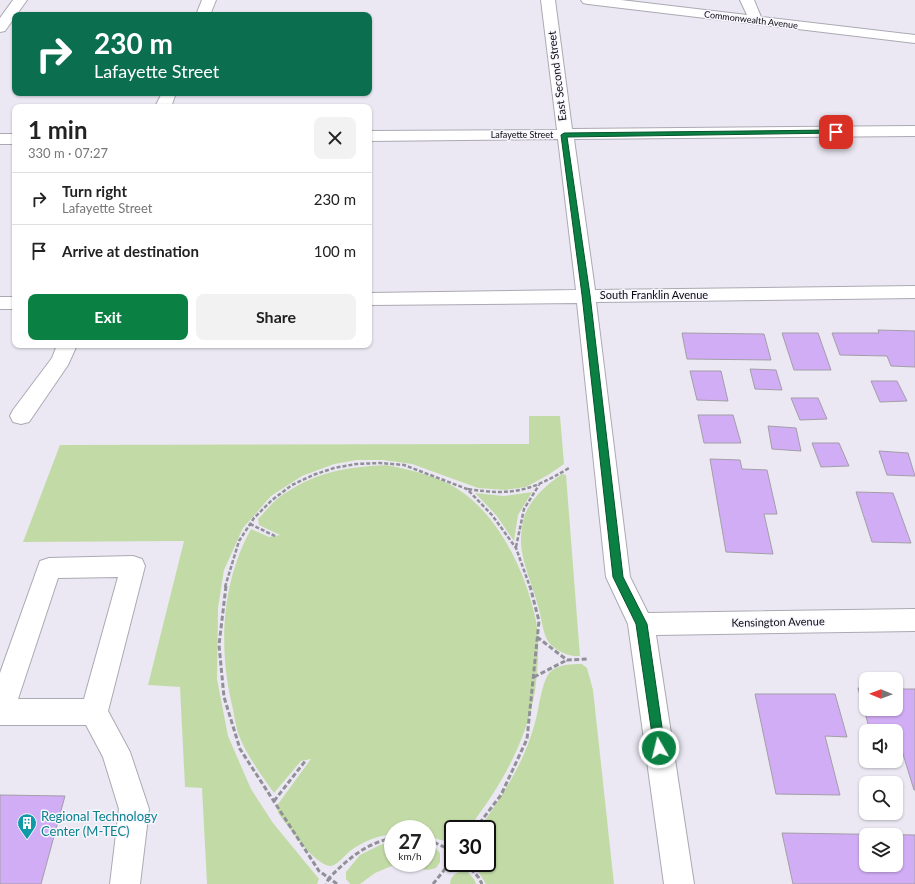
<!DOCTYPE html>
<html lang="en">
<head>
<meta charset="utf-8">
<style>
  :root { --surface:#fff; --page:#f2f2f2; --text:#222; --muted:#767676; --line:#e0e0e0; --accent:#0b8043 }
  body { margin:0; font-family:Lato,sans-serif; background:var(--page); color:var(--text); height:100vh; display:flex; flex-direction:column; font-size:15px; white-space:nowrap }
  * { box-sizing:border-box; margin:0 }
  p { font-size:13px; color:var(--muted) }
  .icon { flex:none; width:22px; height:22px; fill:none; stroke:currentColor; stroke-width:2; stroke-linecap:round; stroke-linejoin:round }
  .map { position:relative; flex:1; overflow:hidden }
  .details { position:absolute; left:12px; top:104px; width:360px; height:244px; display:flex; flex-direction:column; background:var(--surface); border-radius:8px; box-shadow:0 1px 3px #0004 }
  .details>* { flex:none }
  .top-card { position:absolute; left:12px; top:12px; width:360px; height:84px; border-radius:8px; box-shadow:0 1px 3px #0004; background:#0b6e4f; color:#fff; overflow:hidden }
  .needle { width:26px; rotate:271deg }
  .buttons { position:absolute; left:859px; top:672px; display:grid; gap:8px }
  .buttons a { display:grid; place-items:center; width:44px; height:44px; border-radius:8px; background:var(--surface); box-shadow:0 1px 3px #0004; font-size:20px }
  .speed { position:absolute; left:384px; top:820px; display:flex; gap:8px; font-size:20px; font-weight:700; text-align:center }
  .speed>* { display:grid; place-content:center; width:52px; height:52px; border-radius:50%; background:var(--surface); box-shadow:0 1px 3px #0004; line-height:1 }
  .speed small { font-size:10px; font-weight:400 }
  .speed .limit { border:2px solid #111; border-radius:6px; background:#fff; color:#111 }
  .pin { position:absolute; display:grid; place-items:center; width:34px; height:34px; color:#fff; margin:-17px; border-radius:8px; box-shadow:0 2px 6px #0006 }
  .me { position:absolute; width:44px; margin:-22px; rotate:352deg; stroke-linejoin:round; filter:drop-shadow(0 0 3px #0008) }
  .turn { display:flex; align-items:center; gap:14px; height:84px; padding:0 16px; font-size:18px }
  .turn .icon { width:52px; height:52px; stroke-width:2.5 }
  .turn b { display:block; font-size:28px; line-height:34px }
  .round { display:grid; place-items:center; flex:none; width:42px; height:42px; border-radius:8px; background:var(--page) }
  .headline { display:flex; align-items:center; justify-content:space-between; height:68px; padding:0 16px }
  h1 { font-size:24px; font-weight:700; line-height:30px }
  .primary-button { display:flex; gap:8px; margin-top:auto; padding:8px 16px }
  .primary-button a { flex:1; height:46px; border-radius:8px; background:var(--accent); color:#fff; font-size:16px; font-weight:700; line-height:46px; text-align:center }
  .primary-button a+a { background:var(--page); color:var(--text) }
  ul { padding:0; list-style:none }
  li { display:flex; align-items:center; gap:12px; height:52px; padding:0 16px; border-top:1px solid var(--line) }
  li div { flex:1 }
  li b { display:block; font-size:15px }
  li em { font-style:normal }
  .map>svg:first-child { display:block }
</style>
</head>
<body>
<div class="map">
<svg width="915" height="884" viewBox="0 0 915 884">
  <rect width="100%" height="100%" fill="#ebe8f3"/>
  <path fill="#c2dba6" d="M529 416H560L564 464 548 475 526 487 505 490 478 488 412 464 383 460H357L334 464 302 476 271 496 243 528 224 570 218 608 217 679 228 736 251 789 273 823 319 879 317 884H207L202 788 185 787 180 687 148 685 184 541 23 542 60 445 529 444Z
    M386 465C407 469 430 474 449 484 496 508 526 571 536 621 540 643 538 669 535 691 526 743 500 788 468 829H453V842C444 842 435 838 427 835V829H393V834C378 836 363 841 350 851 345 855 340 862 334 865 319 873 287 824 278 813V804L311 759 301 761 274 793C261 774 246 755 238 733 236 725 234 717 233 709 218 650 221 583 251 529L269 537 280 535 259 525 258 519C264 513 270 505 277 499 311 473 344 467 386 465Z
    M562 474 566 475 580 656C570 657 558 652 550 644 542 634 542 618 538 606 533 586 520 559 521 538 521 531 523 520 525 514 533 496 548 484 562 474Z
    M532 492 518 515 514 541 496 515 475 493 504 496Z
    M582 664 587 668 593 690 614 884H486L473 863H487V829H479C504 793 525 762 536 719 539 707 542 681 550 672 559 664 571 664 582 664Z
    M393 841V863H427V844L433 845 440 853V862L436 868 428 870 394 865 375 873 360 884H350L346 879V872L360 855 380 845Z
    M466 870 474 879 476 884H450C451 874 457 872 466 870Z"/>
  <path fill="#d1adf5" stroke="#a39ea7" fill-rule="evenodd" d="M878 330 915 331V367L891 366 887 356 840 355 832 333H879Z
    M682 333 764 334 771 360 687 359Z
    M782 333H818L831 370H794Z
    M750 369 776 370 782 390 755 389Z
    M690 371H721L728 401 697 400Z
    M871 381H897L907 401 880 402Z
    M791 398H818L827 419 800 420Z
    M698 415H733L741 443H704Z
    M768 426 796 428 801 451 772 449Z
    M812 443H839L849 466 821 467Z
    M879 451 908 453 915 476 887 475Z
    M710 459 740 460 742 469 767 470 777 514H764L773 554 726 552Z
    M856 492 893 493 911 543 872 542Z
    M858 688 866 689V709H896V689H915V790H914L899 741H896V731H870Z
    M755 694H835L847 737 825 736 840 795 776 794Z
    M0 795 65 796 41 884H0Z
    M782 833 915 835V884H793ZM866 835H896V865H866Z"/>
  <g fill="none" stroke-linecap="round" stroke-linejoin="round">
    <g stroke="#aba9b3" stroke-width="2">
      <path id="minor" d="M13 0H27L5 31 0 32V18Z
        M202 0H216L210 15H196Z
        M541 0H555L572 129 915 126V136L574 139 595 290 915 286V298L596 302 630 577 648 613 915 609V631L656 635 694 884H664L628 624 606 577 577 303 369 305V293L576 290 558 139 369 141V131L557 130Z
        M581 0H621L747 15 740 0H754L761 17 915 35V43L588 4 583 3Z
        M162 93H176L171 107H155Z
        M0 134H15V144H0Z
        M0 297H15V309H0Z
        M57 345H77L68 365 29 422 21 424 13 422 10 416 13 410 52 358Z
        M133 556 142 559 145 566 108 711 130 752 149 809 140 884H110L119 809 103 757 86 725H0V673L40 561 49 558ZM118 577 84 699H18L58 578Z"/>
    </g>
    <path stroke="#918f97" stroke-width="2.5" stroke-dasharray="4 2" stroke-linecap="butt" d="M468 489C512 496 531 491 569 468
      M250 524 275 536
      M516 547 524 509 539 485
      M225 587 239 541 254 518 272 500 292 485 313 475 334 468 356 464 380 463 404 465 467 489 492 515 516 548 530 587"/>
    <path stroke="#918f97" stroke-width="3" stroke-dasharray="5 2.5" stroke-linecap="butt" d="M226 586 219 645 224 697 240 749 319 871 329 878 326 884
      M537 637 567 660 588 659
      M534 677 567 660
      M274 801 306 760
      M475 829 501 795 527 739 539 621 530 586
      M427 839 453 851
      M466 863 479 878 482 884
      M337 884 329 878C348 859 366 843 393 838
      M433 884 453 859"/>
    <use href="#minor" fill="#fff" fill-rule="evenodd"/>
  </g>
  <path fill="#0b8043" stroke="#07532c" d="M836 130 839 132 838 133 567 137 590 295 623 577 647 624 665 748 664 751 659 753 655 751 654 748 636 624 613 577 582 295 561 135 564 133Z"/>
  <defs>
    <g id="building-pin" transform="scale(1)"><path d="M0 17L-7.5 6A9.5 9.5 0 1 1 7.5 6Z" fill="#0f9aa8" stroke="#f8f6fe"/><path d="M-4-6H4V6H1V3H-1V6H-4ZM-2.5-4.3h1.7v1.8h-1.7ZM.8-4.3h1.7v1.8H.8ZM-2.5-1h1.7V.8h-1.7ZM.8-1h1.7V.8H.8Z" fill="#fff"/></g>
  </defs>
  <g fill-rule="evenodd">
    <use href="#building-pin" x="27" y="823"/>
  </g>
  <g text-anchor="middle" stroke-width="3" stroke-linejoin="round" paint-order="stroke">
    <g font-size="9" fill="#0c0b0e" stroke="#f8f6fe">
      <text transform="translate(751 20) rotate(7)" y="3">Commonwealth Avenue</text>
      <text x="522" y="138">Lafayette Street</text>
    </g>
    <g font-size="11" fill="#0c0b0e" stroke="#f8f6fe">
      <text transform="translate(557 76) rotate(-97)" y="4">East Second Street</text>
      <text x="654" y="299">South Franklin Avenue</text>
      <text transform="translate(778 622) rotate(-1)" y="4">Kensington Avenue</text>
    </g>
    <g font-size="13" fill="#0d838f" stroke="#f8f6fe" text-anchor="start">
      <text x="41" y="821">Regional Technology<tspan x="41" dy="15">Center (M-TEC)</tspan></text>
    </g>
  </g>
</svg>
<div class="buttons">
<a><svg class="needle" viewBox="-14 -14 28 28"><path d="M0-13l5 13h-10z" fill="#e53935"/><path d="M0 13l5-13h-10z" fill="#767676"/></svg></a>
<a><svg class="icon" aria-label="sound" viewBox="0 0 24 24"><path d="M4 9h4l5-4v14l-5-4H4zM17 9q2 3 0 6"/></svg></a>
<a><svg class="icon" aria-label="search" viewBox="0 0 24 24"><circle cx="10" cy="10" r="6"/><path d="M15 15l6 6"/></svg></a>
<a><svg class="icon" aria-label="layers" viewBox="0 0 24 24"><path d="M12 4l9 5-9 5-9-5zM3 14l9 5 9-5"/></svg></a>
</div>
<div class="speed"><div>27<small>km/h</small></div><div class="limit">30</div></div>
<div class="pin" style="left:836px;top:132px;background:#d93025"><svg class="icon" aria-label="arrive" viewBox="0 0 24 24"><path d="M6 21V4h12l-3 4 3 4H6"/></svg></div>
<svg class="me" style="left:659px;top:748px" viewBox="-20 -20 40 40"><circle r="17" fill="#0b8043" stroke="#fff" stroke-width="3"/><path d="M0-11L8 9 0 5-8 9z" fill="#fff"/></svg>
<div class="top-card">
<div class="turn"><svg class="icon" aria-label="right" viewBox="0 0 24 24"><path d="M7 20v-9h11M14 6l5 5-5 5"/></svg><div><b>230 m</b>Lafayette Street</div></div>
</div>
<section class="details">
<div class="headline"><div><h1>1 min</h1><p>330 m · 07:27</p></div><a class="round"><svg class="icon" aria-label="close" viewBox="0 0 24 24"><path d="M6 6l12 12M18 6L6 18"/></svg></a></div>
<ul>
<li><svg class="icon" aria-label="right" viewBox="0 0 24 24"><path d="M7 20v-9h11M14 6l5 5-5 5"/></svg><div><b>Turn right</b><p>Lafayette Street</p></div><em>230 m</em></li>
<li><svg class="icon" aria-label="arrive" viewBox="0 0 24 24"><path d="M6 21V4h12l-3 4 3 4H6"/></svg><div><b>Arrive at destination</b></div><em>100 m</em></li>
</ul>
<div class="primary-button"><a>Exit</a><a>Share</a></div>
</section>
</div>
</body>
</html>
